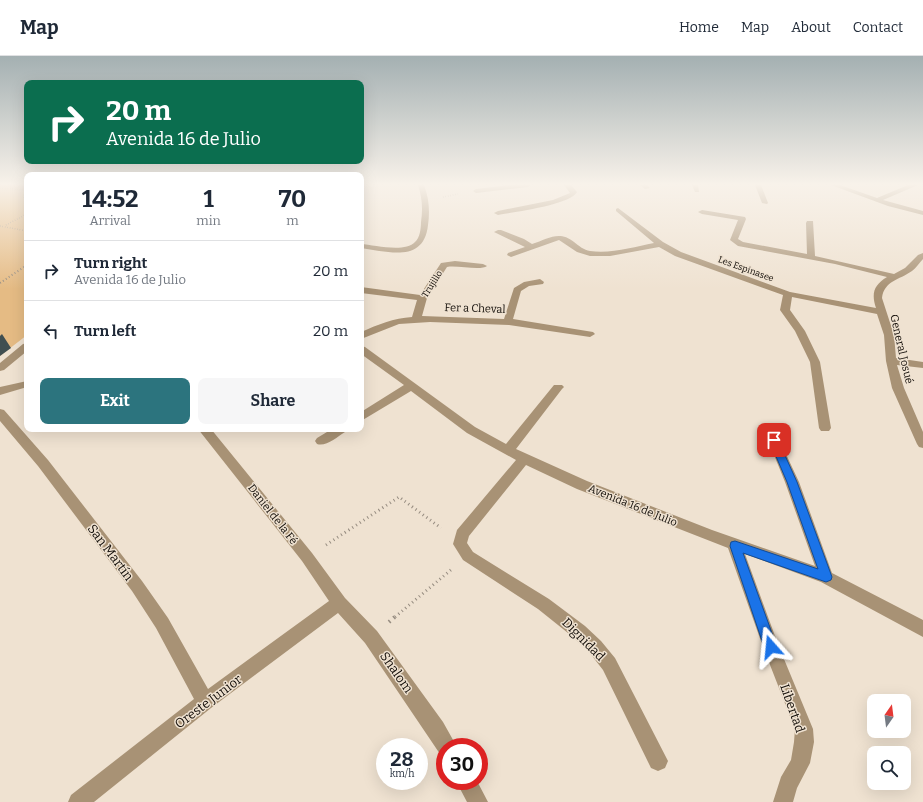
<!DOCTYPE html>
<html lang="en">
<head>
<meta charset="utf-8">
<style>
  :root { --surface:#fff; --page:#f6f6f7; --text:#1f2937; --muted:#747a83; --line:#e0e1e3; --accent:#2c747e }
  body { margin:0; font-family:Bitter,serif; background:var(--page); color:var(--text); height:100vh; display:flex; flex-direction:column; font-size:15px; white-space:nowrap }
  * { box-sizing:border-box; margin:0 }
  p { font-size:13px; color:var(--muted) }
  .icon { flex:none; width:22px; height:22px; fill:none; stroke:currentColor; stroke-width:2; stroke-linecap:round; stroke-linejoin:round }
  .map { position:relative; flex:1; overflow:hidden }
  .sheet { position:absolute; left:24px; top:116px; width:340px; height:260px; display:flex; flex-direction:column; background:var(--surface); border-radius:8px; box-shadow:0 4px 16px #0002 }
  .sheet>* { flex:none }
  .hud { position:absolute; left:24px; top:24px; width:340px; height:84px; border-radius:8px; box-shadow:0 4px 16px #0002; background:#0b6e4f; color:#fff; overflow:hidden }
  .needle { width:26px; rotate:14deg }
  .fabs { position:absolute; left:867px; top:638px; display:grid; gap:8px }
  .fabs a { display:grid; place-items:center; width:44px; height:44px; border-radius:8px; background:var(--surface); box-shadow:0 4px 16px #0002; font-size:20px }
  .speed { position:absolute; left:376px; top:682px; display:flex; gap:8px; font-size:20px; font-weight:700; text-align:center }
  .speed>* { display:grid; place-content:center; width:52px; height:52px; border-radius:50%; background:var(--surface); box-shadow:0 4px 16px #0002; line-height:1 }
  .speed small { font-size:10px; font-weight:400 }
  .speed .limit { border:6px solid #d22; background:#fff; color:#111 }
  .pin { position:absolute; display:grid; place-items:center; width:34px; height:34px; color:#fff; margin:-17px; border-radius:8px; box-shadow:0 2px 6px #0006 }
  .me { position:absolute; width:44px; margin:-22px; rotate:342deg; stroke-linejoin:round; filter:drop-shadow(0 0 3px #0008) }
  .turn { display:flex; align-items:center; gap:14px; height:84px; padding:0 16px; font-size:18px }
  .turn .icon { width:52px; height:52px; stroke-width:2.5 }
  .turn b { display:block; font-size:28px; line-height:34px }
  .eta { display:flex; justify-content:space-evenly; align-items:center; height:68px; text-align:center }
  .eta b { font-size:24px; font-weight:700; line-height:28px }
  .action { display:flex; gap:8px; margin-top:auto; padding:8px 16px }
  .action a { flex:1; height:46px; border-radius:8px; background:var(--accent); color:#fff; font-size:16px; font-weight:700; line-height:46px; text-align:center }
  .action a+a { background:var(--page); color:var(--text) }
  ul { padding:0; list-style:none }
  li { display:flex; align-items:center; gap:12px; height:60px; padding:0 16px; border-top:1px solid var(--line) }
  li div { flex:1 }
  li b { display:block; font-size:15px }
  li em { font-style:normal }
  header { display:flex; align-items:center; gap:24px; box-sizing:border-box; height:56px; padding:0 20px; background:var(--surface); border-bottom:1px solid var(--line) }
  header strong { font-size:19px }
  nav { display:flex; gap:22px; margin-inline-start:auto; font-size:14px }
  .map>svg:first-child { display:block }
</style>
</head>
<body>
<header>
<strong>Map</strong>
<nav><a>Home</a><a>Map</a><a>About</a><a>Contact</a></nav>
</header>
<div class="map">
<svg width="923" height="746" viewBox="0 0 923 746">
  <rect width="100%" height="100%" fill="#efe2d1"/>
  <path fill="#e5bb84" d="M0 129H27V279L0 300Z"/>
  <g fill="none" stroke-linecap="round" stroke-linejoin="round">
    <path stroke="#968c80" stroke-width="1.5" stroke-dasharray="0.5 2" stroke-linecap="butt" d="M0 132 27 134
      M27 135 24 138V142L27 144
      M443 141 458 138
      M6 169 27 158
      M0 170 27 175"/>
    <path stroke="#968c80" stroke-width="2" stroke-dasharray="1 2.5" stroke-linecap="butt" d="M0 227 27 209"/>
    <path stroke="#968c80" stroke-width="3" stroke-dasharray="1 3.5" stroke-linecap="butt" d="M326 489 399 441 441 472
      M395 561 452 513"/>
    <path stroke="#968c80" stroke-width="4" stroke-dasharray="1.5 4.5" stroke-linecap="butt" d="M389 566 396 560"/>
    <path fill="#a89275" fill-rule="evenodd" d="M418 129H424C429 142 430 155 428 169 424 207 389 196 361 192V188C374 189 405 197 415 186 420 182 421 172 421 166 423 153 422 141 418 129Z
      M510 129H531L528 131 476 137 473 135 476 133Z
      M564 129H571L577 136C570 149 514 156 498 159L494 157 498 155 553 144 570 137Z
      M640 129H647L650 132 645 133Z
      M692 129H698L699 136H695Z
      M755 129H761L768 147 767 148 762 147Z
      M831 129H840L877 142 908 129H918L883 144 923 155V159L888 150Z
      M618 152 663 186 681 196 790 236 876 252C871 237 874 229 887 221L835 208 738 190 730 184 738 164 702 158 698 156 702 154 745 161 746 163 738 183 743 186 807 198 806 167 807 165H813L815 200 894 218 905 212 918 199 923 197V203C919 207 916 212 912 215 899 224 884 225 882 242L894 279 896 302 923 306V312L897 309 904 332 923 376V392L919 391 917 388 892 332 886 305 884 279 877 258 792 241 790 254 805 275 820 306 831 372 829 375H821L819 372 810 306 795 275 780 254 783 239 675 200 659 191 610 200H590L577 196 559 184 511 201 507 199 508 197 525 191 494 176 498 174H501L524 183 532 188C548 183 559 174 574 186 579 190 584 194 590 195 611 198 634 191 654 187L616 155V153Z
      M455 205 483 208 487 210C481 215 457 209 447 211L427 242 422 260 504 263 514 232 524 226 540 223 544 226 543 228 529 230 521 235 513 263 593 276 595 278 590 281 509 269 430 266 399 268 361 283V276C377 269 394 262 412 261L417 244 361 237V231L420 239 441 207Z
      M27 287V295L4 314 0 315V307L23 288Z
      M361 290 365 291 475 371 506 388 554 329H562L564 331 562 333 516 393 587 425 712 474 815 510 785 426 768 384 770 381 774 380 778 381 799 426 832 517 923 564V581L821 526 745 498 779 591 813 673 814 686 810 707 797 732 793 746H773L781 721 791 704 794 686 795 673 763 591 728 492 577 433 526 409 469 480 467 487 473 496 549 543 585 570 601 585 615 602 668 705 665 712 658 715 651 712 603 614 589 596 573 581 538 553 463 504 453 488 457 474 516 404 467 377 411 335 361 365V356L404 329 361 298Z
      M27 325V331L0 339V331Z
      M0 353 4 354 48 404 142 525 168 562 208 633 329 545 302 505 198 373H211L312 497 345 542 377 575 443 666 457 691H445V700L440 698 365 587 338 557 211 652 94 746H68L71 739 194 643 156 572 132 535 38 410 0 365Z
      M332 373H347L345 376C337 381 326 391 317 388L315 385 317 382Z
      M456 725H477L488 746H467Z"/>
  </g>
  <path fill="#404f51" d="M2 278 11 292 0 300V280Z"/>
  <linearGradient id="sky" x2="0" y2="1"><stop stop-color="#a4b0b2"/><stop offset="0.55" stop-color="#f8f2ea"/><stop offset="1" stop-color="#f8f2ea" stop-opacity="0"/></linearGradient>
  <rect width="923" height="233" fill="url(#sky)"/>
  <path fill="#1a73e8" stroke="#114b97" d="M774 380 778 384 797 426 832 521 831 524 826 526 743 497 777 591 775 596 771 598 766 596 764 591 730 490 731 486 735 485 818 513 787 426 769 384Z"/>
  <g text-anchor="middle" stroke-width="3" stroke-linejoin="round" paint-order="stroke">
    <g font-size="9" fill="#120d08" stroke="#efe2d1">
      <text transform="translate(746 213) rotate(20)" y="3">Les Espinasee</text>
      <text transform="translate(432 228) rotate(-58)" y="3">Trujillo</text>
    </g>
    <g font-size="11" fill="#120d08" stroke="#efe2d1">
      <text transform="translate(475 252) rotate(2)" y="4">Fer a Cheval</text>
      <text transform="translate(902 293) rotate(77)" y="4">General Josué</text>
      <text transform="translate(633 449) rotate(22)" y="4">Avenida 16 de Julio</text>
      <text transform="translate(273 458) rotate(52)" y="4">Daniel de la Fé</text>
    </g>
    <g font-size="13" fill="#120d08" stroke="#efe2d1">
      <text transform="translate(111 496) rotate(53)" y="5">San Martín</text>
      <text transform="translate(584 583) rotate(45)" y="5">Dignidad</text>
      <text transform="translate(397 616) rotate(55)" y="5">Shalom</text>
      <text transform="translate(208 645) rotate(-37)" y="5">Oreste Junior</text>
      <text transform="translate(793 652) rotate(71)" y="5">Libertad</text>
    </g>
  </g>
</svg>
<div class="fabs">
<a><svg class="needle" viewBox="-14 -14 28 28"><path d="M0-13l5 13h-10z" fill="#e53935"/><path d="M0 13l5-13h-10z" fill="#747a83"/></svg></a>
<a><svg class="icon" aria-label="search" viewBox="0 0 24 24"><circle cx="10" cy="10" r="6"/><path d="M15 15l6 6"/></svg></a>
</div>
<div class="speed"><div>28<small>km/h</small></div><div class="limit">30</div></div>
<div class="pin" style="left:774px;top:384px;background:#d93025"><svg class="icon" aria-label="arrive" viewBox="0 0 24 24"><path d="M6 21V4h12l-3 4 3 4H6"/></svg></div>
<svg class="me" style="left:771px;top:591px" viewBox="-20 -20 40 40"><path d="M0-17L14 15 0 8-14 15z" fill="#1a73e8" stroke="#fff" stroke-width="4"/></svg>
<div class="hud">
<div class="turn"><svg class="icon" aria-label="right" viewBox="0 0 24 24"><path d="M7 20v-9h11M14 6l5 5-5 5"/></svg><div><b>20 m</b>Avenida 16 de Julio</div></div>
</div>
<section class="sheet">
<div class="eta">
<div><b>14:52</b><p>Arrival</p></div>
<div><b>1</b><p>min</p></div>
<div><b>70</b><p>m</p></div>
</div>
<ul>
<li><svg class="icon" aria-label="right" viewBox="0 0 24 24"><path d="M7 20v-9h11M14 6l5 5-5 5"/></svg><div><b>Turn right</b><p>Avenida 16 de Julio</p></div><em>20 m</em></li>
<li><svg class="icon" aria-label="left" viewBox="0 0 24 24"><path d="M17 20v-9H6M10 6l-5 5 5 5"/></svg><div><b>Turn left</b></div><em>20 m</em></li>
</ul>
<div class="action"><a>Exit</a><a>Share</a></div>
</section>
</div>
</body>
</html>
